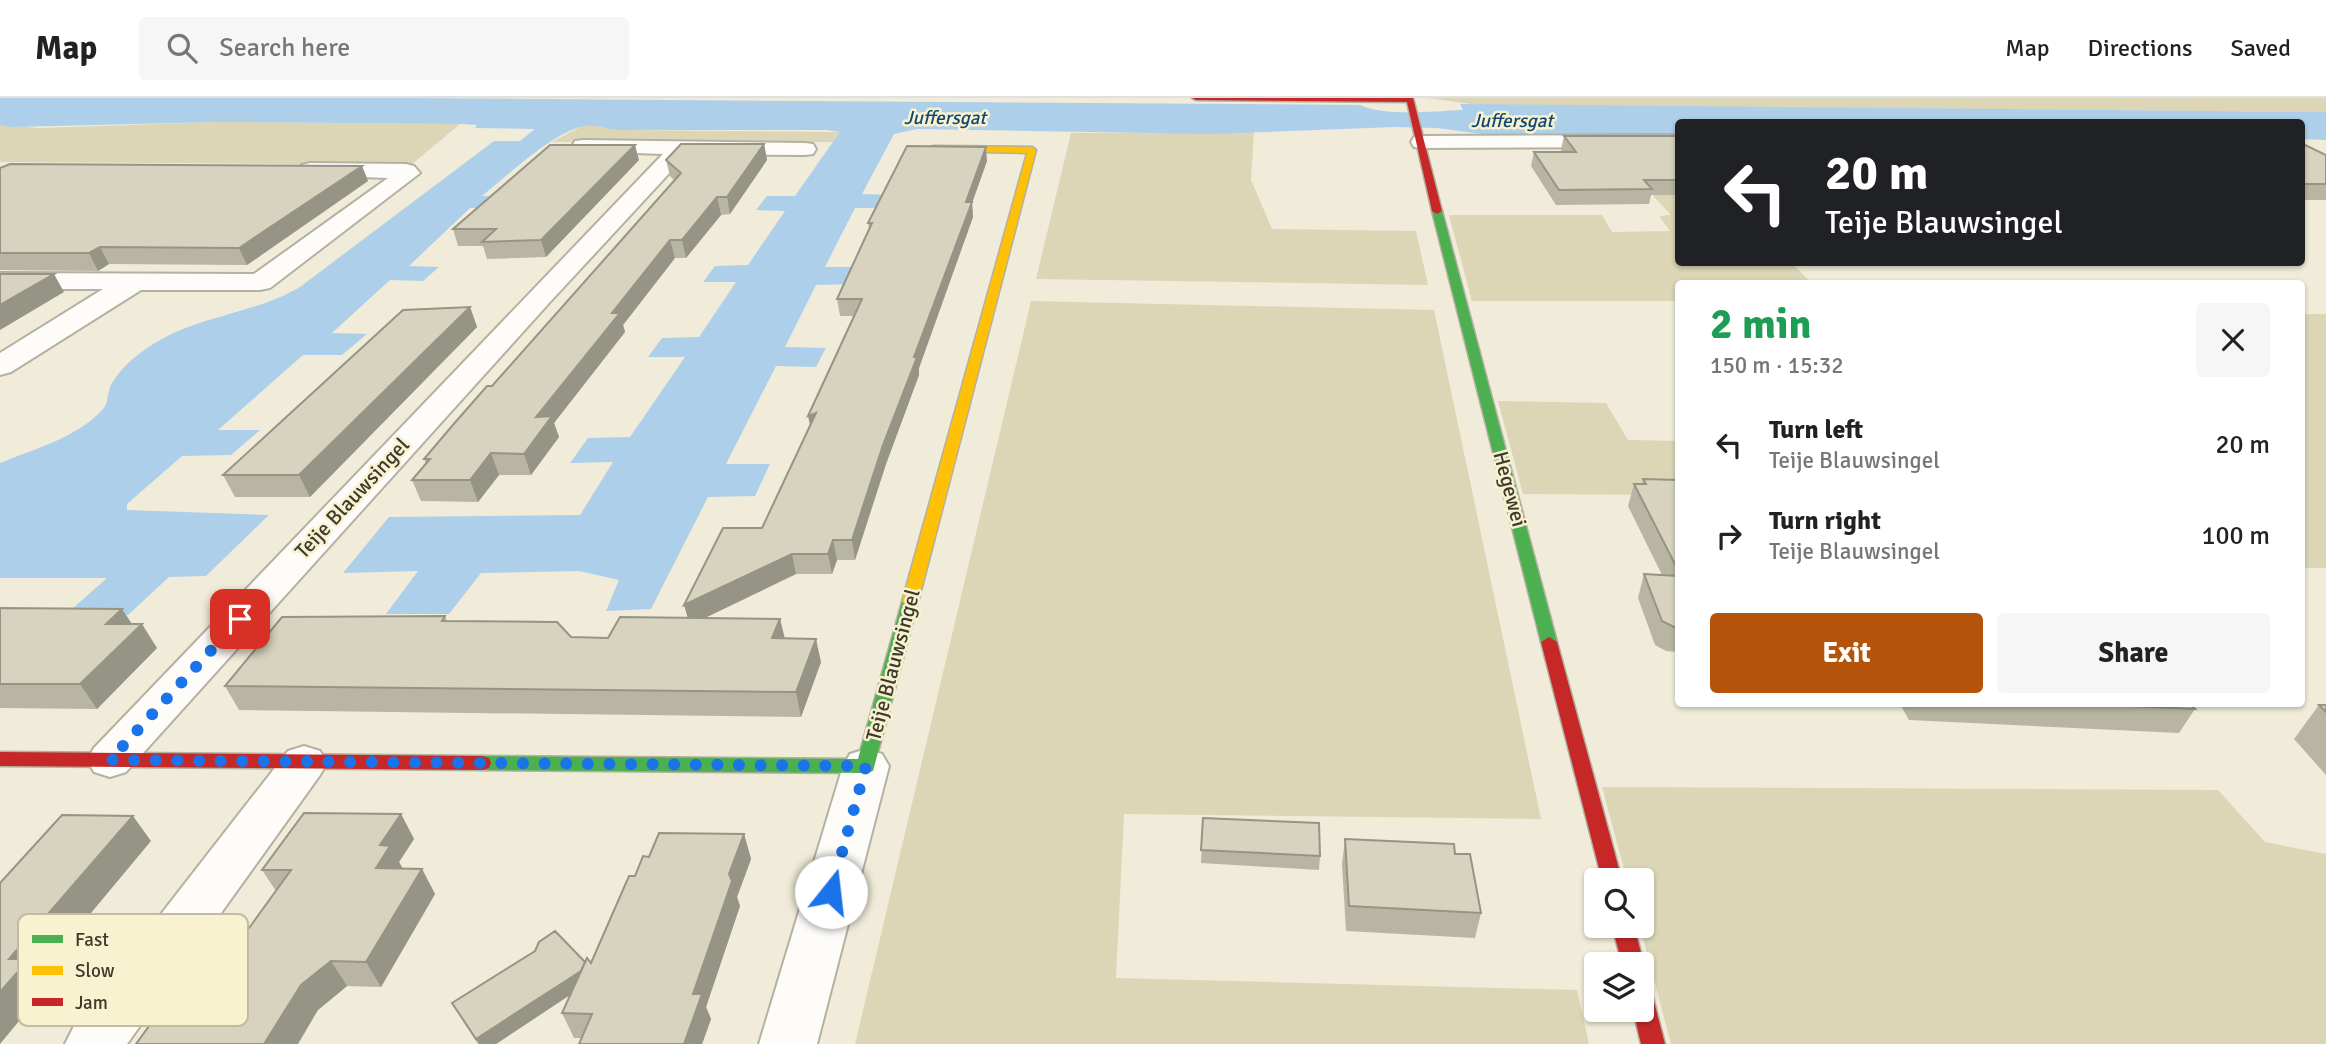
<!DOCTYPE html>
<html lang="en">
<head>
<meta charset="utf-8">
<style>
  :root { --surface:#fff; --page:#f6f6f6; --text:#222; --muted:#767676; --line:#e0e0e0; --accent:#b45309 }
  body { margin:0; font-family:Signika,sans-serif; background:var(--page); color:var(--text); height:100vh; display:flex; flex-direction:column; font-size:26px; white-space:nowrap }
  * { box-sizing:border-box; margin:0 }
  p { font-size:23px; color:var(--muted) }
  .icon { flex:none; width:38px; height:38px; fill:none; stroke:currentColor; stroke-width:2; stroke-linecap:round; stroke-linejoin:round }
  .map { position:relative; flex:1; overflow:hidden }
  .drawer { position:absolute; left:1675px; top:182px; width:630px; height:427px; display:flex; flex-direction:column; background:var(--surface); border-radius:7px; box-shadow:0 2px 5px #0004 }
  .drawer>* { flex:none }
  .top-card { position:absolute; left:1675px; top:21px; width:630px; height:147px; border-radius:7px; box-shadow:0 2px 5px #0004; background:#202124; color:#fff; overflow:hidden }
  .fabs { position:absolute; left:1584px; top:770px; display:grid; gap:14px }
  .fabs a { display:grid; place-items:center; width:70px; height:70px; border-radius:7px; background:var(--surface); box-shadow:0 2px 5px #0004; font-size:35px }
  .pin { position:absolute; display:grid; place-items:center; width:60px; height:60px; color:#fff; margin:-30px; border-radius:14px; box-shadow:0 4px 10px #0006 }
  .me { position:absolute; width:77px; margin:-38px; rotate:16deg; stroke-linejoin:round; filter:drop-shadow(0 0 5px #0008) }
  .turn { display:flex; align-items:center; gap:24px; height:147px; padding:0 35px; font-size:32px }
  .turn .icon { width:91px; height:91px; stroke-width:2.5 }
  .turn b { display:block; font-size:49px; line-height:60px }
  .round { display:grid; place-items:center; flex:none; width:74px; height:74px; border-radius:7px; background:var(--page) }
  .summary { display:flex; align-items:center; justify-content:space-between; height:119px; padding:0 35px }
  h1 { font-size:42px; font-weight:700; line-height:52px; color:#1e9e55 }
  .action { display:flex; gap:14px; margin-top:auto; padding:14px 35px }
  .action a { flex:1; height:80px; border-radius:7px; background:var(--accent); color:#fff; font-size:28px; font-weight:700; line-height:80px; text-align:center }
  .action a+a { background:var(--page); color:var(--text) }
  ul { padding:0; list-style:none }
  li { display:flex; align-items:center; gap:21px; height:91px; padding:0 35px }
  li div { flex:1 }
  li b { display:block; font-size:26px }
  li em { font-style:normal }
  header { display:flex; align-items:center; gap:42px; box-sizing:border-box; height:98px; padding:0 35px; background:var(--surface); border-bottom:2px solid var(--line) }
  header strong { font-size:33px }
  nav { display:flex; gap:38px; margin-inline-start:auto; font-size:24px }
  .search { width:490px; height:63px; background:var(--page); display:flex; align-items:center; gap:18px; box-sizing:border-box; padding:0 24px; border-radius:7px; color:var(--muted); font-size:26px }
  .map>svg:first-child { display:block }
</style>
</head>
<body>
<header>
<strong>Map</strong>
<div class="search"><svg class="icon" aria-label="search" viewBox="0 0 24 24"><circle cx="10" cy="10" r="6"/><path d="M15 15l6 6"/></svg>Search here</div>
<nav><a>Map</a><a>Directions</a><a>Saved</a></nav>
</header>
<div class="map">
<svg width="2326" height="946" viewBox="0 0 2326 946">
  <rect width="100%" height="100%" fill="#f0ecd9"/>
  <path fill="#dcd6b6" d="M1427 0H2326V14L1478 7Z
    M220 24 460 26 411 67 0 64V27L40 30Z
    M582 28H600L618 32 840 34 833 44H552Z
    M1254 34 1251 82 1272 131 1416 133 1428 187 1036 181 1071 35Z
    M1645 89H1678V164L1792 165 1811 185 1678 186V203H1472L1449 117H1602L1612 134 1670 133 1659 118 1671 117Z
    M1031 203 1434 212 1541 721 1124 716 1116 880 1577 892 1589 946H855Z
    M2301 216H2326V470H2301Z
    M1498 303 1606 305 1628 342 1678 343V397L1523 396Z
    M1602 689 2218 692 2265 744 2326 756V946H1671L1640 828 1642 782H1627Z"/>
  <path fill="#aecfe9" d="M0 0H401L1360 7C1385 19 1435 13 1463 12L1460 6 2326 14V42L2301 41V24H1678V38L1489 37 1437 30 1395 29 1211 36 917 31 894 36 862 96 895 97 889 110H855L825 169H861L854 186 816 187 785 249 826 250 816 269 776 268 726 366H770L755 398 708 399 651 511 606 513 619 482 579 473 481 475 449 516H386L418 473 343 475 389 419 580 417 613 364 570 365 588 340 630 339 685 259H648L662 240 699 239 736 184H703L715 168 748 167 785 113 756 112 767 98H795L840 34 826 32H618C607 31 597 27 586 28 556 31 506 79 482 98H521L508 110H470L409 168 439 169 423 183 390 182 332 235 367 236 342 257H303L218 332H260L231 357 182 358 127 406V412L269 417 206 478 169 479 128 517 63 519 107 480H0V365C34 351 79 339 104 310 109 303 107 292 112 285 123 267 142 252 160 242 204 217 256 215 300 189L494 43H520L535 31 475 30 477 27 460 26 220 24 12 29 0 27Z"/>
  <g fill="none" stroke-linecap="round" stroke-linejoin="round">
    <g stroke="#b4b1a2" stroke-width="4">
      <path id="street" d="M1678 37V49L1422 50 1414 49 1411 44 1414 39 1422 38Z
        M583 42 805 45 813 46 816 51 813 56 805 57 687 56 549 205 126 674 110 679 94 674 87 662 94 650 663 56 575 53 572 48 575 43Z
        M310 65 406 66 414 68 420 75 270 190 260 192H141L11 274 0 277V255L103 191H0V175L254 176 388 80 302 77 299 72 302 67Z
        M304 648 320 653 327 665 320 677 127 946H65L74 928 288 653Z
        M866 651 882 656 889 668 817 946H759L843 668 850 656Z"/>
    </g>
    <g stroke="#b4b1a2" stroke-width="3">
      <path id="fast" d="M1437 110 1442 113 1557 544 1549 549 1541 544 1432 113Z
        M910 499 918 504 873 673 866 675 482 672 475 670 473 665 475 660 482 658 858 661 902 504Z"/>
    </g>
    <g stroke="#b4b1a2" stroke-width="3">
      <path id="slow" d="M934 48 1032 49 1036 52 918 504 910 509 902 504 1027 55 931 53V49Z"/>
    </g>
    <g stroke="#b4b1a2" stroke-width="3">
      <path id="jam" d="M1192 0H1413L1442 113 1437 116 1432 113 1407 4 1196 2Z
        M1549 539 1557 544 1622 782H1602L1541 544Z
        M0 654 482 658 489 660 491 665 489 670 482 672 0 668Z
        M1612 828H1634L1644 866 1642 871V866H1622Z
        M1642 890 1650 893 1653 900 1665 946H1641L1633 912H1642Z"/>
    </g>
    <use href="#street" fill="#fdfcf9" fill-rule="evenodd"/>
    <use href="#fast" fill="#4caf50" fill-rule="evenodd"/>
    <use href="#slow" fill="#ffc107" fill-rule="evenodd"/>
    <use href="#jam" fill="#c62828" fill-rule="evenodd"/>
  </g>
  <path fill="#b9b5a3" d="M1564 38H1678V97H1651L1649 106 1556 107 1531 68 1534 54H1562L1561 52Z
    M2301 45 2326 57V102H2301Z
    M764 46 767 62 730 116 721 117 686 160H675L623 227 625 234 554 325 559 339 531 377H499L478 404 421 403 412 382 426 366 424 361 492 288 674 82 670 78 666 62Z
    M639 62 546 159 487 161 483 148H458L453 131Z
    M987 63 972 105 973 119 919 270V277L886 366 855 462H837L832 476H796L705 520 780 521 784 540 821 564 801 619 239 612 225 588 445 518 447 523 571 539 608 540 688 520 684 507 762 430 810 327 854 218H840L837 201 869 131 868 125Z
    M362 68 368 83 247 167 109 166 98 173 0 172V70Z
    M470 209 477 229 310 399H235L223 377Z
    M1643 381 1678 382V554L1666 553 1655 547 1638 500 1644 476 1662 477 1628 408 1634 386H1642Z
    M0 510 132 526 157 550 97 611 0 610Z
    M1900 606H2190L2195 611 2179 635 1909 622Z
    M2319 607H2326V677L2294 641Z
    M401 716 414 741 399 764 403 771H422L435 796 381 889 347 888 318 912 223 866 276 793 262 772Z
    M1203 720 1320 758 1319 772 1201 765Z
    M744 736 751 761 737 799 740 808 706 909 711 921 702 946H579L582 940H574L562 915 570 897 496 946H478L452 905 585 864 591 865 635 778 649 759Z
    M1345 741 1455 756 1481 815 1475 840 1346 833 1342 766Z"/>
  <path fill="#969485" d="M764 46 767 62 730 116 727 99Z
    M635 47 639 62 546 159 541 142Z
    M986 49 987 63 972 105 973 119 919 270V277L886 366 855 462 852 442 966 104Z
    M362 68 368 83 247 167 239 150Z
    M717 99 721 117 686 160 682 142Z
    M670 142 675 160 623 227 625 234 554 325 559 339 531 377 524 356 536 319 612 215Z
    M100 149 109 166 98 173 89 155Z
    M54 176 64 194 0 232V207Z
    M470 209 477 229 310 399 299 377Z
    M816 315 812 336 808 318Z
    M491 355 499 377 478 404 470 382Z
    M833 442 837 462 832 476 828 456Z
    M792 456 796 476 690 527 684 507Z
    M122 511 136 532 142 526 157 550 97 611 80 586 106 526Z
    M780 521 786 545 772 540Z
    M816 541 821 564 801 619 796 594Z
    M401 716 414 741 399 764 404 773 376 770 380 747Z
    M133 718 151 743 41 875 50 886 0 946V894L9 861Z
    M744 736 751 761 737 799 740 808 706 909 711 921 702 946H684L693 896 729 776Z
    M422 771 435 796 381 889 366 864Z
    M331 863 347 888 318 912 298 946H264L301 887Z
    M589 868 594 881 496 946H479L476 941Z"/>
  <path fill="#d7d3be" stroke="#969485" stroke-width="2" d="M1564 38H1678V82H1644L1652 91 1559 92 1534 54H1576Z
    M2301 45 2326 57V86H2301Z
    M681 46H764L727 99H717L682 142H670L612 215H620L536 319 552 318 524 356 491 355 470 382H412L430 361H424L452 328 487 288H492L681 75 666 62Z
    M550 47H635L541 142 482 144 496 131H453Z
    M907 48 986 49 966 104H972L914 259H917L883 347 852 442H833L828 456H792L684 507 723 430H762L816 315 808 318 862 201H837L872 125H868Z
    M10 66 362 68 239 150 100 149 89 155H0V70Z
    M0 176H54L0 207Z
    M470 209 299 377H223L403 212Z
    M1643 381 1678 382V472L1634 386H1646Z
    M1644 476 1678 478V529H1674L1662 523Z
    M0 510 122 511 106 526H142L80 586H0Z
    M445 518 442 523 557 524 571 539 608 540 620 519 780 521 772 540 816 541 796 594 225 588 282 519Z
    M2088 606H2190L2195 611Z
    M2319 607H2326V614Z
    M304 715 401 716 380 747 390 748 376 770 422 771 366 864 331 863 301 887 264 946H136L194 866H223L291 772H262Z
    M62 717 133 718 9 861H29L0 894V785Z
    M1203 720 1319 725 1320 758 1201 752Z
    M659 735 744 736 729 776 732 783 693 896H702L684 946H579L592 916 562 915 587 860 591 865 629 778H635L643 758 649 759Z
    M1345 741 1454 746 1455 756H1470L1481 815 1349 808Z
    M555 833 585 864 581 873 476 941 452 905 535 853 539 844Z"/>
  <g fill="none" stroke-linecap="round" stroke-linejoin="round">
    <path stroke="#1a73e8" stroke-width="12" stroke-dasharray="0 21.6" d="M240 521 110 662 866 668 831 794"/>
  </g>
  <g text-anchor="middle" stroke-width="5" stroke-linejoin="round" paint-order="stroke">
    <g font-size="19" font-style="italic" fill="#114772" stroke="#f9f2d0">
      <text x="945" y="26">Juffersgat</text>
      <text x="1512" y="29">Juffersgat</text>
    </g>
    <g font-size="21" fill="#3e3b2e" stroke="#f9f2d0">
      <text transform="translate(1510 391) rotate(75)" y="7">Hegewei</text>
      <text transform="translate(352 400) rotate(-47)" y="7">Teije Blauwsingel</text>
      <text transform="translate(893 567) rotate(-75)" y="7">Teije Blauwsingel</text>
    </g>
  </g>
  <rect x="18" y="816" width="230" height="112" rx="10" fill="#f9f2d0" stroke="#c1bb9f" stroke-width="2"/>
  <rect x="32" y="837" width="31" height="8" fill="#4caf50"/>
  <rect x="32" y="868" width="31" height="9" fill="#ffc107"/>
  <rect x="32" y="900" width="31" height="8" fill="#c62828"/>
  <g font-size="19" fill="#3e3b2e">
    <text x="75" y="848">Fast</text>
    <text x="75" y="879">Slow</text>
    <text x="75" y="911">Jam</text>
  </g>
</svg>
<div class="fabs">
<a><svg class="icon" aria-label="search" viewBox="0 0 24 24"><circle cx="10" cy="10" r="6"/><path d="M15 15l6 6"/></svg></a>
<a><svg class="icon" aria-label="layers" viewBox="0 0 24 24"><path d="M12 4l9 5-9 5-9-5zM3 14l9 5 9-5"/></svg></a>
</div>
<div class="pin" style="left:240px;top:521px;background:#d93025"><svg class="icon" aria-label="arrive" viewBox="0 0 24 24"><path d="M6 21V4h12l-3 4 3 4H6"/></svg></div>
<svg class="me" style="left:831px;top:794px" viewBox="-20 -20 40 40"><circle r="19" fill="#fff"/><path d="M0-13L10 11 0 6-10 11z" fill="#1a73e8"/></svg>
<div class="top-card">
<div class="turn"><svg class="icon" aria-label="left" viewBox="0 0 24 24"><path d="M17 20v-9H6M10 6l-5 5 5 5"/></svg><div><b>20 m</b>Teije Blauwsingel</div></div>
</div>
<section class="drawer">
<div class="summary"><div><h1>2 min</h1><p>150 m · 15:32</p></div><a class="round"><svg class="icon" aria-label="close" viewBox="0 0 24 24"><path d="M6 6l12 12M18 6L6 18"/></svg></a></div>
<ul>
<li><svg class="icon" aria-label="left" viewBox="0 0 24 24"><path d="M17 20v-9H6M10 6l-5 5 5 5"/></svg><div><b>Turn left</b><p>Teije Blauwsingel</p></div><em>20 m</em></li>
<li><svg class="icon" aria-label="right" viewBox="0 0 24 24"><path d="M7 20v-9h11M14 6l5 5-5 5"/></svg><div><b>Turn right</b><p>Teije Blauwsingel</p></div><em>100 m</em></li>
</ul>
<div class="action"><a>Exit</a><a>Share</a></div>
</section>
</div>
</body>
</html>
